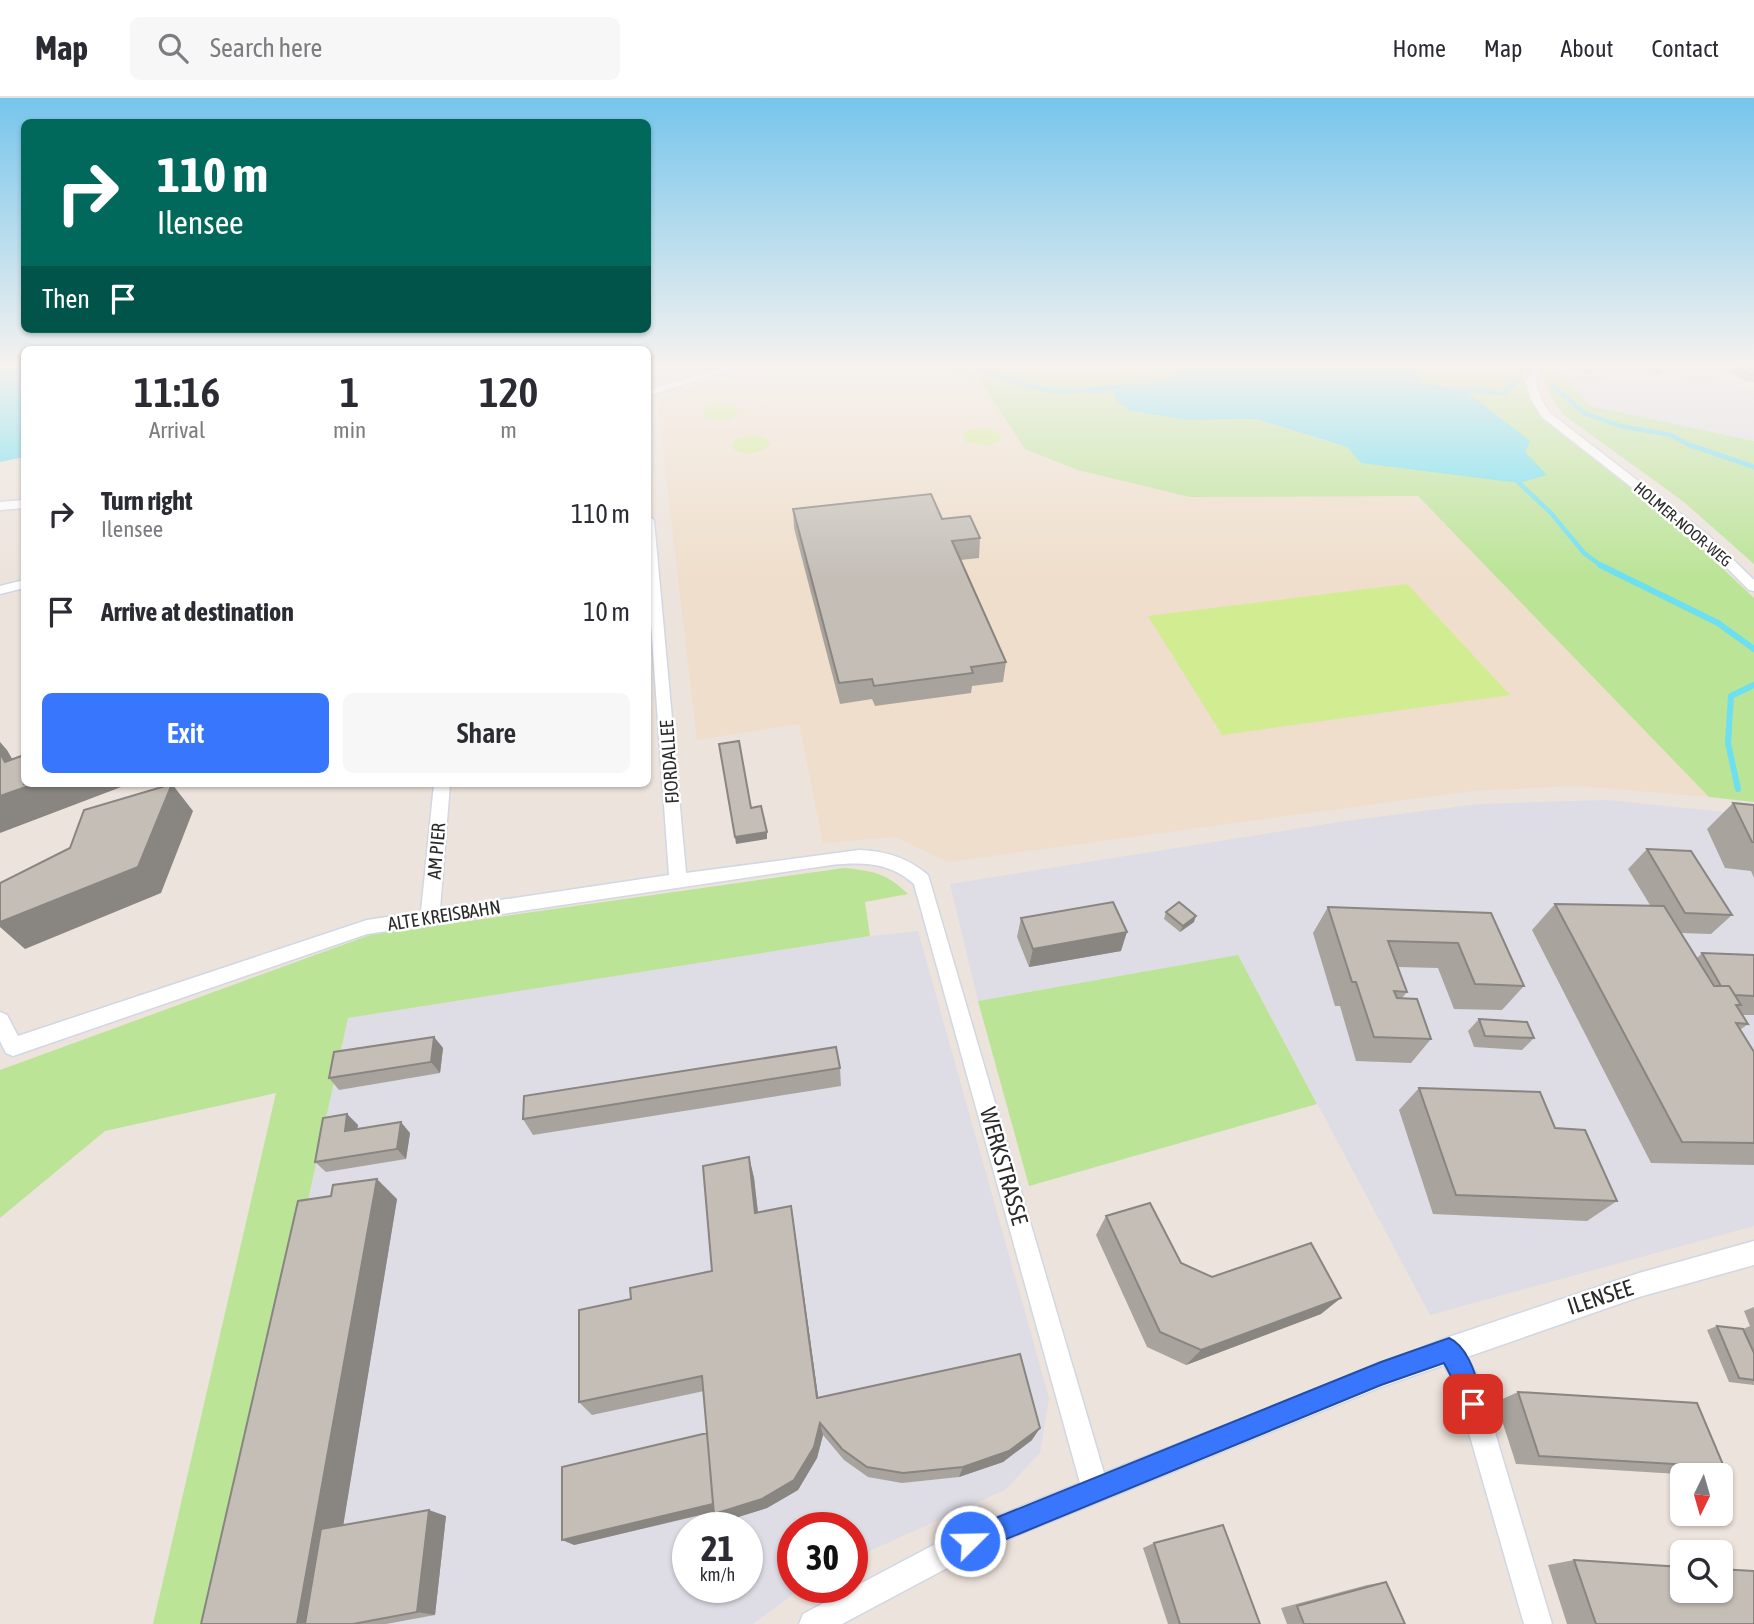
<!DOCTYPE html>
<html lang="en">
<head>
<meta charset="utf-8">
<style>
  :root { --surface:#fff; --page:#f7f7f7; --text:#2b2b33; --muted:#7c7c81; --line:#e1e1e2; --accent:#3877fd }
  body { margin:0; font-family:"Asap Condensed",sans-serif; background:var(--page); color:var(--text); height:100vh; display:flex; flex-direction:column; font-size:26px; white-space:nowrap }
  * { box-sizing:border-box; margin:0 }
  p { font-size:23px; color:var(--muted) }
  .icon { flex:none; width:38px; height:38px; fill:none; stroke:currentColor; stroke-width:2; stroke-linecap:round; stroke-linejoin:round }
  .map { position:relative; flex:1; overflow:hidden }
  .panel { position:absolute; left:21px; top:248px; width:630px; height:441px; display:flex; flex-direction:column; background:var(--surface); border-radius:10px; box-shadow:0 2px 5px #0004 }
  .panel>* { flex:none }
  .hud { position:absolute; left:21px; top:21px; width:630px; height:214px; border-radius:10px; box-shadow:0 2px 5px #0004; background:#00695c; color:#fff; overflow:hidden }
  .needle { width:46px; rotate:185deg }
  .fabs { position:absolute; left:1670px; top:1365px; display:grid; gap:14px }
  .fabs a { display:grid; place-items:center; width:63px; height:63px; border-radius:10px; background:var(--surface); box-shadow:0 2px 5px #0004; font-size:35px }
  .speed { position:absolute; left:672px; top:1414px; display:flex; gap:14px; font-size:35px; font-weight:700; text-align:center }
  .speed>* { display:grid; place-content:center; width:91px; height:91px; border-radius:50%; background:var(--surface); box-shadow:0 2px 5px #0004; line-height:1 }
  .speed small { font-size:18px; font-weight:400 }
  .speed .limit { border:10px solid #d22; background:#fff; color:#111 }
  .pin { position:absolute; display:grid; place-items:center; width:60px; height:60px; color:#fff; margin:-30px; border-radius:14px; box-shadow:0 4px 10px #0006 }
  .me { position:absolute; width:77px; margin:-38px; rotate:67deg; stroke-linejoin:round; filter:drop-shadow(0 0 5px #0008) }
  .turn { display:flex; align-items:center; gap:24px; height:147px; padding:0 21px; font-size:32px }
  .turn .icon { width:91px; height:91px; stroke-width:2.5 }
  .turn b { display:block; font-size:49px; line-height:60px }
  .then { display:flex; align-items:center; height:66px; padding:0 21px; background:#0003; gap:14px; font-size:26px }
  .eta { display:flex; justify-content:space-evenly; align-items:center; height:119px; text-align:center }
  .eta b { font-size:42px; font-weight:600; line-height:49px }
  .primary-button { display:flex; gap:14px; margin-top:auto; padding:14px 21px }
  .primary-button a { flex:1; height:80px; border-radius:10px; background:var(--accent); color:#fff; font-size:28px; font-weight:600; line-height:80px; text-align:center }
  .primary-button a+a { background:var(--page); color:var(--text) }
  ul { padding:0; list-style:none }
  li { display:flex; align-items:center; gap:21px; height:98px; padding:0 21px }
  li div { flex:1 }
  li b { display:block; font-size:26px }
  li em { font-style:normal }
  header { display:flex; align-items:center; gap:42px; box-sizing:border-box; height:98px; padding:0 35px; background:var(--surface); border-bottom:2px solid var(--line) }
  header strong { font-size:33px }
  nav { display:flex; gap:38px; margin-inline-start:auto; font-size:24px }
  .search { width:490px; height:63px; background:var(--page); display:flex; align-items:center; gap:18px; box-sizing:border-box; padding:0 24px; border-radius:10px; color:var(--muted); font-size:26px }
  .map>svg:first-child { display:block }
</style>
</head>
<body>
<header>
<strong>Map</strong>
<div class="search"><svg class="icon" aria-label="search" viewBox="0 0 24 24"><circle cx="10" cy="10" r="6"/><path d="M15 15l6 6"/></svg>Search here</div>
<nav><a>Home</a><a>Map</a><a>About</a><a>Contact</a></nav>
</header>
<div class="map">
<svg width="1754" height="1526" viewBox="0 0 1754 1526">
  <rect width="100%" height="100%" fill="#ece3dc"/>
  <path fill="#dedce5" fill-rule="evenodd" d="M1562 276 1682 282 1677 276 1730 279 1745 292H1754V343L1590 308Z
    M1607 702 1754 717V1128L1430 1217 1238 857 978 903 950 786 1346 723 1478 706Z
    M918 833 1049 1300 1040 1355 1005 1392 852 1461V1430H793V1489H803L753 1526H215L348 920 870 838ZM688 1430H747V1489H688Z"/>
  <path fill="#efdecb" d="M774 266H937L980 283 1025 351 1190 399 1418 398 1709 699 1578 688 1472 693 948 764 895 739 823 745 799 626 697 642 658 311 661 302 670 296Z"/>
  <path fill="#bbe497" d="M937 266H1183L1184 269 1164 283 1086 289 1095 296 1113 294 1115 302 1131 313 1188 322 1256 321 1347 349 1464 292 1425 285 1416 275 1420 269 1409 266H1520L1532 305 1541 319 1656 408 1754 500V704L1709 699 1418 398 1190 399 1078 372 1025 351 980 283Z
    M1541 272 1562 276 1590 308 1754 343V466L1684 404 1564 317 1551 300Z
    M844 770C874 773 886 775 908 796L865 804 870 838 348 920 215 1526H153L276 995 105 1033 0 1120V972L370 837Z
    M1238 857 1317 1006 1029 1088 978 903Z"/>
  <path fill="#d2ec92" d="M718 306 735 308 738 316C728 324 713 326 703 317L704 311Z
    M979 330 991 331 1000 336V343L986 348 964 343V334Z
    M751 336 767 340 770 346C760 357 744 358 732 350L735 341Z
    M1407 486 1510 597 1222 637 1148 518Z"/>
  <path fill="#6cdff1" d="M0 266H24V359L0 364Z
    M1183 266H1409L1420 269 1416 275 1425 285 1464 292 1530 343 1525 354 1547 377 1519 385 1361 365 1347 349 1256 321 1188 322 1131 313 1115 302 1113 294 1095 296 1084 292 1086 289 1164 283 1184 269Z"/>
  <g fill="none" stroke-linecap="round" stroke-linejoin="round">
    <path stroke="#6cdff1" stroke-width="4.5" d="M964 266C1004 279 1041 298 1084 292
      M1553 288 1584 315 1620 328 1671 337 1687 346 1754 369
      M1464 292 1503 295 1517 284
      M1519 385 1551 415 1584 455 1603 469"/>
    <path stroke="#6cdff1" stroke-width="6" d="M1600 467 1718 525 1754 551
      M1738 691 1728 645 1731 598 1754 587"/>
    <g stroke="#d1d7e3" stroke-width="3">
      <path id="street" d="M734 266H748L648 298V292Z
        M1535 273 1540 276 1536 283 1541 301 1550 315 1707 436 1754 482V493L1749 492 1699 442 1542 319 1531 301 1526 283Z
        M24 402V410L0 412V404Z
        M648 418 654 422 686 775 859 752C886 753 908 760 928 777L1104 1375 1449 1239 1639 1175 1754 1143V1167L1639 1199 1467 1259 1479 1281 1552 1526H1524L1455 1286 1444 1267 1381 1289 979 1453 842 1526H799L803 1516 960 1433 1080 1385 914 786C889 764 863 764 831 767L367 836 13 958 6 955 0 943V914L7 917 18 938 367 822 421 814 434 686H450L440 811 669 777 648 484Z
        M24 482V490L0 496V488Z"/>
    </g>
    <use href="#street" fill="#fff" fill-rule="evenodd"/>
  </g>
  <path fill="#a9a39d" d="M1577 266H1608L1605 272 1593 271 1591 275 1584 274Z
    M1636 266H1666L1660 276 1635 270 1637 267Z
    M1672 266H1754V284L1745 283 1729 274 1730 271 1675 269Z
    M793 411 942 421 980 440 979 460 960 462 1006 564 1003 584 972 588 971 595 875 608 872 601 840 606 794 430Z
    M1733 705 1754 707V780L1751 773 1725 770 1707 731Z
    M1647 751 1732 817 1711 836 1681 835 1697 860 1702 855 1754 857V917H1742L1748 926 1740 932 1754 954V1067L1651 1065 1532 832 1555 806 1650 807 1628 771Z
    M1328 809 1491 815 1524 888 1502 912 1454 911 1438 870 1398 869 1407 894 1402 900 1431 941 1411 965 1356 963 1340 908H1335L1313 835Z
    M1166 814 1194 824 1180 834 1164 821Z
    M1021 820 1121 853 1029 869 1017 839Z
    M1479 921 1534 940 1522 952 1474 949 1468 933Z
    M434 939 443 950 440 975 339 992 329 980Z
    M840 970 841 988 533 1037 523 1021Z
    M1419 990 1555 1030 1617 1103 1587 1123 1433 1116 1399 1012Z
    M347 1016 358 1027 357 1031 410 1035 406 1061 326 1074 315 1064Z
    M749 1059 754 1080 758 1114 794 1127 818 1299 1032 1342 1003 1364 959 1379 902 1385 868 1379 844 1362 823 1337 817 1360 798 1392 767 1410 722 1424 714 1414 574 1447 707 1335 704 1293 592 1317 579 1304 631 1201 712 1173Z
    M331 1098 397 1101 343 1427 446 1418 435 1517 386 1526H201Z
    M1106 1118 1181 1165 1212 1179 1321 1216 1186 1267 1147 1249 1096 1137Z
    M1754 1209V1287L1729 1284 1707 1232 1717 1228 1743 1231 1750 1228 1744 1213Z
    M1518 1294 1724 1369 1694 1377 1516 1366 1496 1304Z
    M1154 1445 1260 1526H1168L1143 1450Z
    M1574 1462 1754 1526H1567L1548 1467Z
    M1386 1484 1405 1526H1287L1281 1510 1367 1487Z"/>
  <path fill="#898580" d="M0 644 7 652 24 681 5 664 0 655Z
    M34 686H129L0 735V698Z
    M172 686 193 713 161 795 25 851 0 829V824Z
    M767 734V741L736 746 735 739Z
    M1196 818 1194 824 1180 834 1183 828Z
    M1127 834 1121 853 1029 869 1033 851Z
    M434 939 443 950 440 975 431 964Z
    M347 1016 358 1027 355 1044 345 1033Z
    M401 1024 410 1035 406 1061 397 1051Z
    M749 1059 754 1080 760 1134 755 1115Z
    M377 1081 397 1101 327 1526H297Z
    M791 1108 794 1127 820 1312 817 1300Z
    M1341 1200 1321 1216 1186 1267 1201 1252Z
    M820 1325 823 1337 817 1360 798 1392 767 1410 722 1424 714 1416Z
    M1040 1330 1032 1342 1003 1364 959 1379 963 1369Z
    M714 1406 720 1412 574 1447 562 1442Z
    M429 1412 446 1418 435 1517 417 1514Z"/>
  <path fill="#c4beb7" stroke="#898580" stroke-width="2" d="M1733 268 1754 271V277H1750Z
    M931 396 942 421 970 418 980 440 952 443 1006 564 971 569 973 575 874 588 872 581 839 585 793 411Z
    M739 643 751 710 761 708 767 734 735 739 719 646Z
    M0 655 5 664 24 657V686H34L0 698Z
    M172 686 138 769 0 824V785L70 750 84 712Z
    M1733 705 1754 707V744H1752Z
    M1647 751 1691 753 1732 817 1685 815Z
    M1113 804 1127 834 1033 851 1021 820Z
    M1179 804 1196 818 1183 828 1166 814Z
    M1555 806 1664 808 1714 888H1729L1741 907H1736L1748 926 1736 925 1754 954V1045L1682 1044Z
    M1328 809 1491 815 1524 888 1475 886 1458 845 1388 843 1407 894 1394 893 1397 900 1417 901 1431 941 1374 939 1356 884H1352Z
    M1702 855 1754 857V898L1735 897 1729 888H1721Z
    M1479 921 1527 924 1534 940 1485 938Z
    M434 939 431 964 329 980 334 954Z
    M836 949 840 970 523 1021 524 998Z
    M1419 990 1540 994 1555 1030 1585 1032 1617 1103 1456 1097Z
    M347 1016 345 1033 401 1024 397 1051 315 1064 323 1020Z
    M749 1059 755 1115 791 1108 817 1300 1020 1256 1040 1330 1009 1353 963 1369 903 1375 867 1369 842 1351 820 1325 814 1349 794 1382 762 1401 714 1416 702 1278 579 1304V1212L631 1201 630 1190 712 1173 703 1068Z
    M377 1081 297 1526H201L298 1103 331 1098 333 1087Z
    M1150 1105 1181 1165 1212 1179 1311 1145 1341 1200 1201 1252 1160 1234 1106 1118Z
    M1717 1228 1743 1231 1754 1255V1282L1739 1280Z
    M1518 1294 1697 1305 1724 1369 1539 1358Z
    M707 1335 713 1406 562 1442V1369Z
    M429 1412 417 1514 353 1526H305L321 1431Z
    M1223 1427 1260 1526H1180L1154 1445Z
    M1574 1462 1682 1469V1493H1720V1471L1754 1473V1526H1596Z
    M1386 1484 1405 1526H1304L1297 1508Z"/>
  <linearGradient id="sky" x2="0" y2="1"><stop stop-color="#76c5ec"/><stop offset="0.56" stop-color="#f6f2ef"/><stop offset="1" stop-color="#f6f2ef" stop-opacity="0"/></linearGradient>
  <rect width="1754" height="479" fill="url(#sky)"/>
  <path fill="#3877fd" stroke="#244da4" stroke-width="2" d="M1449 1240C1470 1249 1478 1286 1485 1306L1481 1314 1473 1318 1465 1314 1455 1286 1444 1265 1381 1287 970 1456 961 1452 958 1443 961 1434 1381 1264Z"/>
  <g text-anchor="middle" stroke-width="5" stroke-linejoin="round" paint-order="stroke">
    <g font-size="16" fill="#2a2a2a" stroke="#fff">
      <text transform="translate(1683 426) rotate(40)" y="6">HOLMER-NOOR-WEG</text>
    </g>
    <g font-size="19" fill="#2a2a2a" stroke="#fff">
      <text transform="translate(669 664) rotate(-94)" y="7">FJORDALLEE</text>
      <text transform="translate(436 753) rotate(-85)" y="7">AM PIER</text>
      <text transform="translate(444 817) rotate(-9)" y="7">ALTE KREISBAHN</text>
    </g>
    <g font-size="23" fill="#2a2a2a" stroke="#fff">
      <text transform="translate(1004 1068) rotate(74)" y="8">WERKSTRASSE</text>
      <text transform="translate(1600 1199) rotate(-18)" y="8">ILENSEE</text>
    </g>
  </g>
</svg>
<div class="fabs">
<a><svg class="needle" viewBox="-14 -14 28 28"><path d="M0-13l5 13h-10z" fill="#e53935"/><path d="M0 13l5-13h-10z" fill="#7c7c81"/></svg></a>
<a><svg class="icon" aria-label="search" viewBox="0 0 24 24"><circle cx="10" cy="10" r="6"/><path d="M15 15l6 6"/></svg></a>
</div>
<div class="speed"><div>21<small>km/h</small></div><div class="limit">30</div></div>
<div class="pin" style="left:1473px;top:1306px;background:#d93025"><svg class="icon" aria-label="arrive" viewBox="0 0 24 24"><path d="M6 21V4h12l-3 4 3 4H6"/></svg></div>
<svg class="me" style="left:970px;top:1443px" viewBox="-20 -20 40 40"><circle r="17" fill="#3877fd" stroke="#fff" stroke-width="3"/><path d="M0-11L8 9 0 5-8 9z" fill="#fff"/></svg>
<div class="hud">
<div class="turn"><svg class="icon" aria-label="right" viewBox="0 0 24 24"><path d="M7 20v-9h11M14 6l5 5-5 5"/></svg><div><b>110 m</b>Ilensee</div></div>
<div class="then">Then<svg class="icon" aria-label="arrive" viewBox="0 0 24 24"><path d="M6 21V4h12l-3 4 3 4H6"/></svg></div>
</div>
<section class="panel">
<div class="eta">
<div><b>11:16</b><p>Arrival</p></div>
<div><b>1</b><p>min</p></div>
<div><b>120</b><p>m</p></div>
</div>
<ul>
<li><svg class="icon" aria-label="right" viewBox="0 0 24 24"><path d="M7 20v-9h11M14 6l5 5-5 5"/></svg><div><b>Turn right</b><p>Ilensee</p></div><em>110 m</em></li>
<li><svg class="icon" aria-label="arrive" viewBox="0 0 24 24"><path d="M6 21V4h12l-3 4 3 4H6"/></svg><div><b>Arrive at destination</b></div><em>10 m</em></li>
</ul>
<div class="primary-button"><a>Exit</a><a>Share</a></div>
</section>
</div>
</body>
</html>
